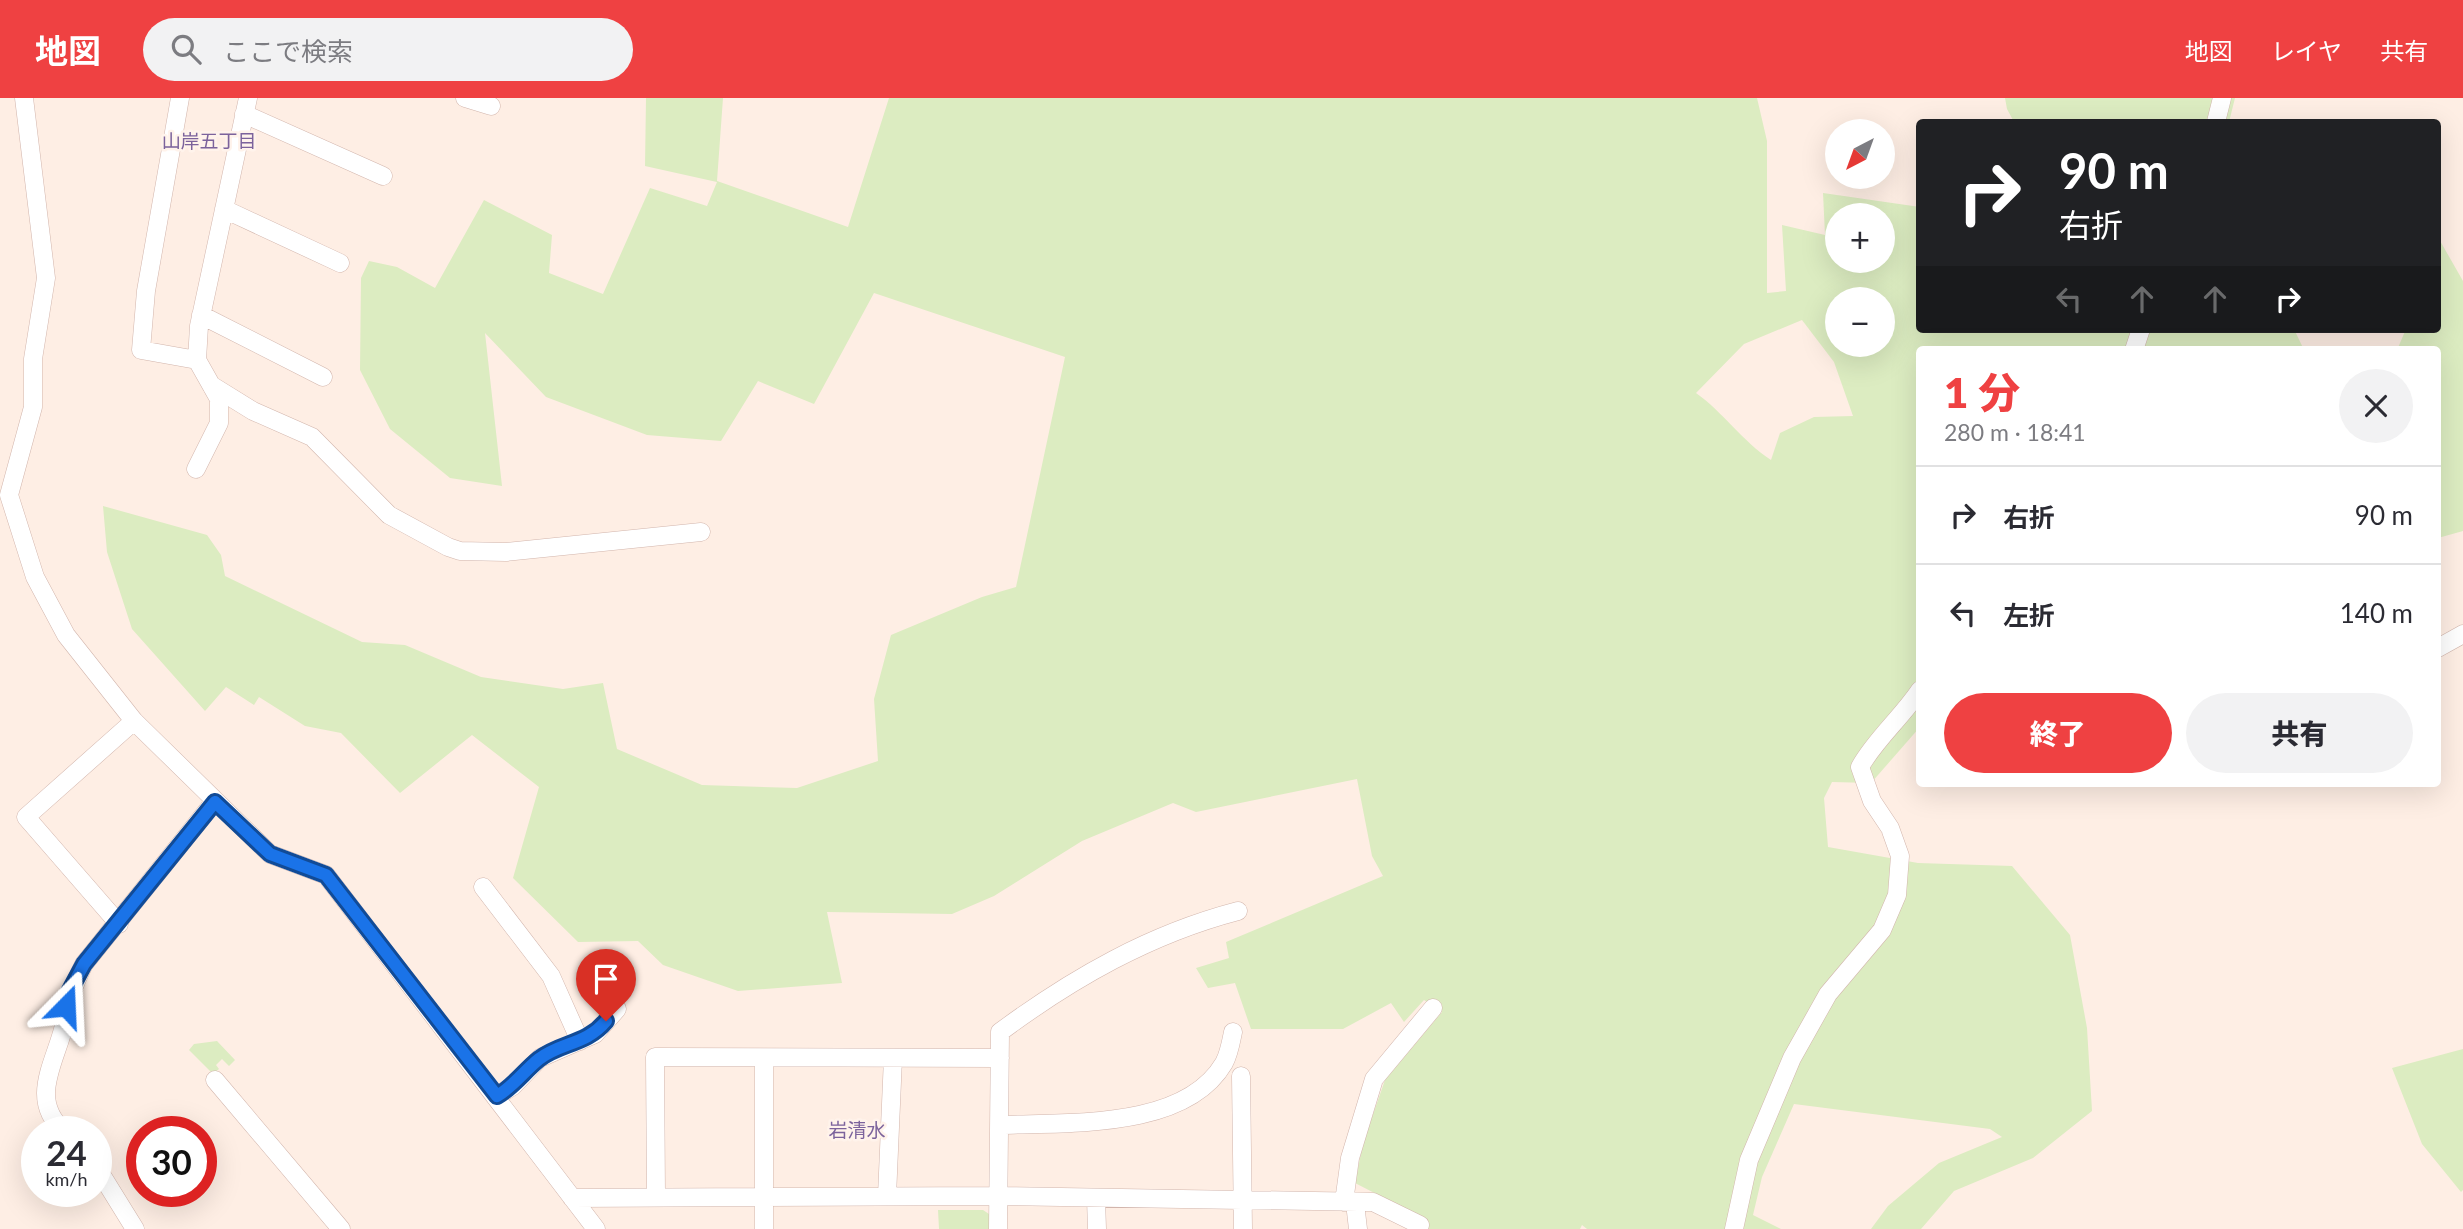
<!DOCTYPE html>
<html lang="ja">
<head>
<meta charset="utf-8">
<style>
  :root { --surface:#fff; --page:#f2f2f3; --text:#2b2b33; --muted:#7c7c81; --line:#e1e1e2; --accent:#ef4142 }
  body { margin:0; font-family:Lato,"Noto Sans JP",sans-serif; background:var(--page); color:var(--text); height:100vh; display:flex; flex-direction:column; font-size:26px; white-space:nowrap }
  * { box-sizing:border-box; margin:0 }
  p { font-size:23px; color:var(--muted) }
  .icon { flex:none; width:38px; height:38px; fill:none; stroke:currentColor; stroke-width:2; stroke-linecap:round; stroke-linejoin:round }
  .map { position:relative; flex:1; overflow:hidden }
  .panel { position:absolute; left:1916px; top:248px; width:525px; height:441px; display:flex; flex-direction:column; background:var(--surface); border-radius:7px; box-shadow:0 7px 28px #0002 }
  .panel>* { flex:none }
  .hud { position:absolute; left:1916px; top:21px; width:525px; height:214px; border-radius:7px; box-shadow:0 7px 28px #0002; background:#202124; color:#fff; overflow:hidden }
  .needle { width:46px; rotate:221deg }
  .tools { position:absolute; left:1825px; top:21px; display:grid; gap:14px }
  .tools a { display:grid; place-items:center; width:70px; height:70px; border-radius:50%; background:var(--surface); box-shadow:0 7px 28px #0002; font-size:35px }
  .speed { position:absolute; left:21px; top:1018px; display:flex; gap:14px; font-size:35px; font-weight:700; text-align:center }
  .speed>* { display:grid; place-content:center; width:91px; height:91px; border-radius:50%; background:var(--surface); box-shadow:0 7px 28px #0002; line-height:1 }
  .speed small { font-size:18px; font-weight:400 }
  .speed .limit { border:10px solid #d22; background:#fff; color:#111 }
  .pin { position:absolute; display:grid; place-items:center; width:60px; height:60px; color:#fff; margin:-72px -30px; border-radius:50% 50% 50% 0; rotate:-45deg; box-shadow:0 0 7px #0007 }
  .pin .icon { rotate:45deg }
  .me { position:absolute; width:77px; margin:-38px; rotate:21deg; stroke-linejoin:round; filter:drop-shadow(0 0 5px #0008) }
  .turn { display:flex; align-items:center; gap:24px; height:147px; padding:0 28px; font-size:32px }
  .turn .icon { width:91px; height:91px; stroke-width:2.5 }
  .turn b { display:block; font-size:49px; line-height:60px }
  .lanes { display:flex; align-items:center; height:66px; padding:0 28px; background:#0003; justify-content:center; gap:35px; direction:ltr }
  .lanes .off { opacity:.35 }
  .round { display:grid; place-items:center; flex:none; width:74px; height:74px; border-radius:37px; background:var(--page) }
  .overview { display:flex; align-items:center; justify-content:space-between; height:119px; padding:0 28px }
  h1 { font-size:42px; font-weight:800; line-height:52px; color:var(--accent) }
  .button { display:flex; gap:14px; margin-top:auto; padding:14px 28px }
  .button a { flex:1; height:80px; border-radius:42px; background:var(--accent); color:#fff; font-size:28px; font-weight:800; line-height:80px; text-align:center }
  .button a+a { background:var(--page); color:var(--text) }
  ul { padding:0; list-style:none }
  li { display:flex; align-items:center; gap:21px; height:98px; padding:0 28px; border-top:2px solid var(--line) }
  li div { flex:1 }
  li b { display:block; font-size:26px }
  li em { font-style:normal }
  header { display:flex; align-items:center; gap:42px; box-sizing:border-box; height:98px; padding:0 35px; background:var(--accent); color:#fff }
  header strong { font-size:33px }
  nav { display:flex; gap:38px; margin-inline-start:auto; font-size:24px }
  .search { width:490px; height:63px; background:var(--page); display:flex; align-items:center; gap:18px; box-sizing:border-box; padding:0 24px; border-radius:38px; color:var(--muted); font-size:26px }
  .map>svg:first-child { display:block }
</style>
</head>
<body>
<header>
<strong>地図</strong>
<div class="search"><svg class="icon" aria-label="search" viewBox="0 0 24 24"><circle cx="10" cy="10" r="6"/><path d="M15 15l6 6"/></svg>ここで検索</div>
<nav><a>地図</a><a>レイヤ</a><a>共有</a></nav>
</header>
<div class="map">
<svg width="2463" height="1131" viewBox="0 0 2463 1131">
  <rect width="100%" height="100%" fill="#feeee4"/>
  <path fill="#dcecc1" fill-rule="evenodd" d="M646 0H723L717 83 848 129 889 0H1757L1767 43V195L1786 193 1782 127 1825 137 1823 95 1920 109V231H2294L2304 252H1920V629L1871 685 1832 684 1824 700 1828 749 1918 765 2012 768 2070 837 2087 930 2092 1013 2033 1060 1954 1093 1921 1131H1871L1888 1108 1939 1065 2002 1039 1990 1031 1794 1006 1762 1079 1753 1117 1781 1131H1587L1582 1127 1580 1131H1420L1427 1122 1355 1085 1363 1045 1385 982 1442 914 1424 902 1404 924 1391 905 1343 931H1251L1235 885 1208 890 1196 870 1229 860 1226 844 1383 778 1372 758 1357 681 1196 714 1173 705 1082 743 994 798 952 816 827 814 842 885 738 893 663 867 638 843 578 844 513 780 539 689 472 637 400 695 341 635 305 628 259 599 254 607 226 589 205 613 132 531 107 454 103 408 207 437 221 457 225 478 362 544 405 547 481 579 563 591 603 585 617 651 702 687 797 690 878 663 874 601 891 537 982 499 1016 489 1065 259 874 195 814 306 758 283 721 343 647 337 546 299 485 235 502 388 450 380 390 331 360 272 361 180 369 163 397 169 435 190 484 102 552 137 549 175 603 196 650 90 707 108 717 84 645 68ZM1838 117H1883V163H1838ZM1838 201H1883V247H1838ZM1802 222 1834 264 1853 318 1814 319 1780 335 1771 362C1742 343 1723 314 1696 295L1744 246Z
    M2005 0H2235L2229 24H2014L2007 11Z
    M2439 141 2463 183V433L2438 440V252H2397L2406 231H2438Z
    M217 943 235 962 229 968 222 961 216 967 219 971 213 976 189 952 194 946Z
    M2463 951V1092L2461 1094 2422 1046 2392 970Z
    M938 1112H983L989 1116V1131H939Z"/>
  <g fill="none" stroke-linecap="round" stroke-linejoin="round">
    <g stroke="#d2b5ac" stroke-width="19">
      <path id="minor" d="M24 0 46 180 33 261V309L9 397 35 479 66 537 134 623 270 756 326 777 596 1131
        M180 0 146 193 141 252 197 262
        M465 0 491 8
        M244 16 383 78
        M2216 24 2222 0
        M224 111 340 165
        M201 217 323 279
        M2134 252 2141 231
        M211 287 253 313 312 339 389 417 448 449 460 453 506 454 701 434
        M196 371 219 325V301L197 262 199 228 248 0
        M2438 550 2463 536
        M483 789 551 878 580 943
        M119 826 26 719 134 623
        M1241 978 1243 1131
        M215 982 341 1131
        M497 998 513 988 540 960 595 936 617 911
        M1001 1027C1068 1024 1185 1032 1224 965 1229 956 1231 944 1233 934
        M65 1034C26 1001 58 961 65 923 70 899 73 888 84 866L215 703
        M96 1068 135 1131
        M656 1098 655 959 1000 960
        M887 1098 893 960
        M572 1100 998 1098 1373 1104 1420 1127
        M1096 1101 1097 1131
        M1344 1104 1350 1060 1374 981 1433 910
        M1355 1105 1358 1131
        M764 1131V960
        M998 1131 1000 934C1073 880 1150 836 1238 813
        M1734 1131 1749 1062 1792 960 1828 896 1882 832 1897 797 1900 758 1890 730 1872 703 1860 669C1874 643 1902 619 1920 592"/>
    </g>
    <use href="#minor" stroke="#fff" stroke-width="18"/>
  </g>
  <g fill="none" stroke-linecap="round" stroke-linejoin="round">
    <g stroke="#114b97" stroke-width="18">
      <path id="route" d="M66 908 69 894 84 866 215 704 270 756 326 777 497 998C514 988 524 973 539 961 561 944 586 947 606 923"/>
    </g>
    <use href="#route" stroke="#1a73e8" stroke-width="12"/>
  </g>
  <g text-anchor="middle" stroke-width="5" stroke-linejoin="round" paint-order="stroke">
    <g font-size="19" fill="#7c639c" stroke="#fff3eb">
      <text x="209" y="50">山岸五丁目</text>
      <text x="857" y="1039">岩清水</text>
    </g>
  </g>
</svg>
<div class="tools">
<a><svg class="needle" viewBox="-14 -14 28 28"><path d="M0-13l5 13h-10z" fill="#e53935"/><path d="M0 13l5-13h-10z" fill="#7c7c81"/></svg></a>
<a>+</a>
<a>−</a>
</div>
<div class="speed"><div>24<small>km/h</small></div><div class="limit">30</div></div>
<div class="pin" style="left:606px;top:923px;background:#d93025"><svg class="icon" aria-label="arrive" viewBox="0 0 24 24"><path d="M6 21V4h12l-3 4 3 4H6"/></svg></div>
<svg class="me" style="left:66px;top:908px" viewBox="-20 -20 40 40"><path d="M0-17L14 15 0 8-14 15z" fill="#1a73e8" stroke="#fff" stroke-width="4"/></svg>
<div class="hud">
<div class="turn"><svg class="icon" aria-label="right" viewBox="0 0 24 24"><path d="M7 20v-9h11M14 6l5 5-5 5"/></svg><div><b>90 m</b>右折</div></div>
<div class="lanes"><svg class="icon off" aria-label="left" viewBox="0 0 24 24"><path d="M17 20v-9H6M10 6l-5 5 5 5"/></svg><svg class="icon off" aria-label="ahead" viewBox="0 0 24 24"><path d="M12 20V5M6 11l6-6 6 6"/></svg><svg class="icon off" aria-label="ahead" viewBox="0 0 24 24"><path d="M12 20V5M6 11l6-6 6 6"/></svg><svg class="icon" aria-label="right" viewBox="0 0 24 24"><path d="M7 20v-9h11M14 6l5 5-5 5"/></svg></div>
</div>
<section class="panel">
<div class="overview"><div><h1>1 分</h1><p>280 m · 18:41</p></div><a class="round"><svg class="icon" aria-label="close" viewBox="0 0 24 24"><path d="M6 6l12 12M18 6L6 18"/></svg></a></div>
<ul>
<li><svg class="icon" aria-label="right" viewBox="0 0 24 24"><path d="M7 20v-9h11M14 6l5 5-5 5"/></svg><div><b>右折</b></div><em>90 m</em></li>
<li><svg class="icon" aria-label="left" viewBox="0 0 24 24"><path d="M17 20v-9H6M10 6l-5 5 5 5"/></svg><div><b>左折</b></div><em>140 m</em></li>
</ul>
<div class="button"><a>終了</a><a>共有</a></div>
</section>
</div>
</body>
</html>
